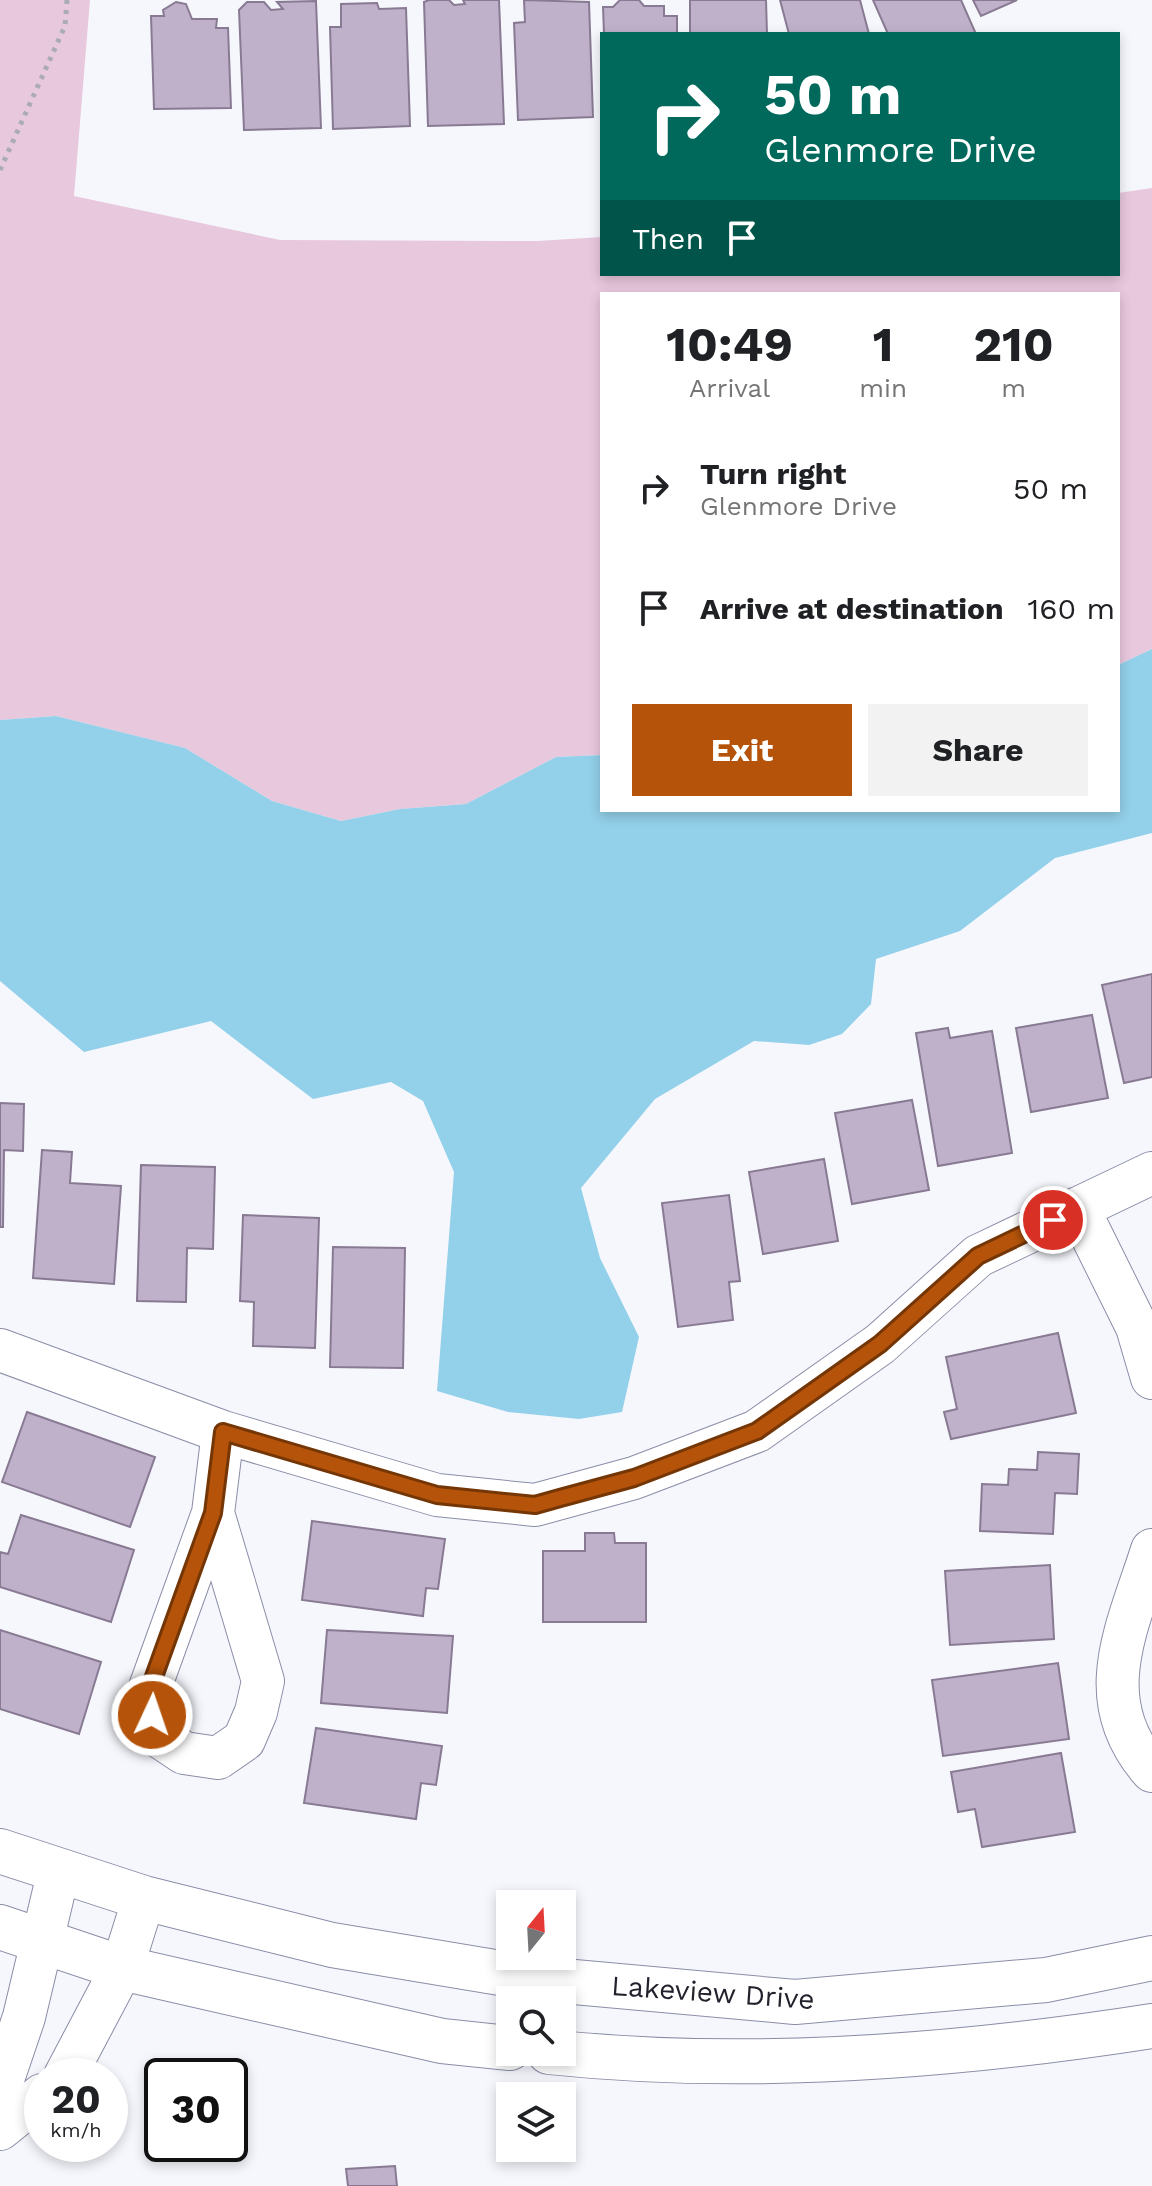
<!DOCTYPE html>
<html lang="en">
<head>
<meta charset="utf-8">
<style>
  :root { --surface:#fff; --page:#f2f2f2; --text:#202124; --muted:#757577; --accent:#b45309 }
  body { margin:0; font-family:"Work Sans",sans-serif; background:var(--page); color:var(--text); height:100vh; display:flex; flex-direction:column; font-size:30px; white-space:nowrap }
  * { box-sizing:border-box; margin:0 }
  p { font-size:26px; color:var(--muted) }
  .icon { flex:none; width:44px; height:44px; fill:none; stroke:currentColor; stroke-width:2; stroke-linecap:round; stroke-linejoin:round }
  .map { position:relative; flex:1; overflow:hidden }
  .panel { position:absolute; left:600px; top:292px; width:520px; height:520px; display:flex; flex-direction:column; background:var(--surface); border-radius:0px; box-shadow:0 4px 12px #0003 }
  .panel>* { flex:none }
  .hud { position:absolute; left:600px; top:32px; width:520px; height:244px; border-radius:0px; box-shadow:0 4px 12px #0003; background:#00695c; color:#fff; overflow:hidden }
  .needle { width:52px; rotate:18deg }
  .fabs { position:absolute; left:496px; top:1890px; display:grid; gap:16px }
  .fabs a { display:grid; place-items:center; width:80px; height:80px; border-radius:0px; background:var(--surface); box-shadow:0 4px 12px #0003; font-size:40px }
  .speed { position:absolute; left:24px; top:2058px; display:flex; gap:16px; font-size:40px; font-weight:700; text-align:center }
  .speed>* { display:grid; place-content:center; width:104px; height:104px; border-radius:50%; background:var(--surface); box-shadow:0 4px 12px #0003; line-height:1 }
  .speed small { font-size:20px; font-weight:400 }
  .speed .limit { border:4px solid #111; border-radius:12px; background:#fff; color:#111 }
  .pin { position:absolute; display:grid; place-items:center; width:68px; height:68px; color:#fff; margin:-34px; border:4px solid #fff; border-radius:50%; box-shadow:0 2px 8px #0007 }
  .me { position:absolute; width:88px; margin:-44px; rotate:3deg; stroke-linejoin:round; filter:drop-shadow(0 0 6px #0008) }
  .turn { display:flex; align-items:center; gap:28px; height:168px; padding:0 32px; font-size:36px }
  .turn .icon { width:104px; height:104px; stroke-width:2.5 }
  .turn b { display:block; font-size:56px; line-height:68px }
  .then { display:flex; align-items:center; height:76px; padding:0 32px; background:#0003; gap:16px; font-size:30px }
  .eta { display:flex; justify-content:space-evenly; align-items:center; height:136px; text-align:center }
  .eta b { font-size:48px; font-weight:700; line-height:56px }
  .action { display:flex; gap:16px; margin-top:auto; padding:16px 32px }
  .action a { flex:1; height:92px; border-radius:0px; background:var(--accent); color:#fff; font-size:32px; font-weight:700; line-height:92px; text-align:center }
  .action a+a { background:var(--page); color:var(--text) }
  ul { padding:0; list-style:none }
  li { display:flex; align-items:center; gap:24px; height:120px; padding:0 32px }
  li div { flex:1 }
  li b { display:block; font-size:30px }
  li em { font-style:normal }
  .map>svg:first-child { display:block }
</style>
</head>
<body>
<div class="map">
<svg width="1152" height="2186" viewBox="0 0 1152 2186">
  <rect width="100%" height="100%" fill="#f6f7fd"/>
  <path fill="#e8c8dd" d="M0 0H90L74 196 280 240 537 241 602 237V274H1118V193L1152 188V649L1118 665V294H602V755L556 757 466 804 400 809 341 821 272 801 185 748 56 716 0 720Z"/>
  <path fill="#93d0e9" d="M1152 649V833L1055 858 960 931 876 959 871 1004 842 1034 809 1045 754 1041 655 1099 581 1188 600 1258 639 1337 622 1412 579 1419 508 1412 437 1391 454 1172 423 1101 391 1082 313 1099 211 1021 84 1052 0 981V720L56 716 185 748 272 801 341 821 400 809 466 804 556 757 602 755V810H1118V665Z"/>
  <path fill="#c0b1cb" stroke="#887a92" stroke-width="2" d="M429 0H449L454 5 465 4 463 0H499L504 124 428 126 424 2Z
    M524 0 589 2 593 117 518 120 514 23 525 22Z
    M620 0H639L644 6H664V16H677V34H604L603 7H613Z
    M690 0H766L767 34H690Z
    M780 0H860L869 34H789Z
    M873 0H961L976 34H888Z
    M973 0H1017L981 16Z
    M316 1 321 128 244 130 239 10 247 2H264L271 10 283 9 277 2Z
    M176 2 186 4 192 19H217L216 28H228L231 108 154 109 151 16H164L163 10Z
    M377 3 379 9 406 8 410 126 333 129 330 27H341V4Z
    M1152 974V1077L1124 1083 1102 985Z
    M1092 1015 1108 1098 1031 1112 1016 1028Z
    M948 1028 950 1038 992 1031 1012 1153 938 1166 916 1033Z
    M912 1100 929 1190 852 1204 835 1113Z
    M0 1103 24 1104 23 1151 4 1150 3 1227H0Z
    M42 1150 72 1152 70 1183 121 1186 114 1284 33 1278Z
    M824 1159 838 1241 763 1254 749 1172Z
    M141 1165 215 1167 213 1249 187 1248 186 1302 137 1301Z
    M729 1195 740 1281 729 1282 733 1320 678 1327 662 1203Z
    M243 1215 319 1218 315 1348 253 1346 254 1302 240 1301Z
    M333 1247 405 1248 403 1368 330 1367Z
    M1058 1333 1076 1413 951 1439 944 1412 957 1409 946 1357Z
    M27 1412 155 1457 130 1527 2 1482Z
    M1038 1452 1079 1454 1077 1494 1055 1493 1053 1534 980 1531 982 1484 1008 1485 1009 1469 1037 1470Z
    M21 1515 134 1550 111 1622 0 1587V1552L8 1554Z
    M312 1521 445 1539 438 1589 426 1588 423 1616 302 1600Z
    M585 1533H614L615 1543H646V1622H543V1551H585Z
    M1050 1565 1054 1639 950 1645 945 1571Z
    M0 1630 101 1662 79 1734 0 1709Z
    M327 1630 453 1636 447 1713 321 1703Z
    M1058 1663 1069 1739 943 1756 932 1680Z
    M316 1728 442 1746 436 1785 421 1783 416 1819 304 1803Z
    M1061 1753 1075 1832 982 1847 975 1809 958 1812 951 1772Z
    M395 2166 397 2186H348L346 2169Z"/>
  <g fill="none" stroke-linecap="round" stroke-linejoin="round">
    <g stroke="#8b8da7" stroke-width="44">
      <path id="minor" d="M1078 1208 1137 1327 1152 1378
        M0 1350 223 1432 437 1495 535 1505 634 1478 757 1431 880 1344 978 1256 1152 1173
        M213 1513 147 1696 157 1735 184 1753 218 1758 244 1740 256 1712 263 1681 213 1513 223 1432
        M1152 1550C1127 1629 1089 1699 1152 1771
        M65 2076 122 1968 144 1898
        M0 2088 24 2017 59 1870
        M0 2129 42 2095"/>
    </g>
    <g stroke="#8b8da7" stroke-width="46">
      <path id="tertiary" d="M0 1851 144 1898 332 1945 530 1978 795 2002 1046 1980 1152 1958
        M0 1927 122 1968 442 2041 510 2048
        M549 2052C748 2073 954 2057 1152 2026"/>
    </g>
    <path stroke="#abacb3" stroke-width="5" stroke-dasharray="4 6" stroke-linecap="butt" d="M0 170 65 26 67 0"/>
    <use href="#minor" stroke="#fff" stroke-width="42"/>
    <use href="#tertiary" stroke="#fff" stroke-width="44"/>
  </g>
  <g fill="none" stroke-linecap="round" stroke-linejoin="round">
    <g stroke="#753606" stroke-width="20">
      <path id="route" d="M152 1715 147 1696 213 1513 223 1432 437 1495 535 1505 560 1498 634 1478 757 1431 880 1344 978 1256 1053 1220"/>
    </g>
    <use href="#route" stroke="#b45309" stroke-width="14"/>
  </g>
  <g text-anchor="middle" stroke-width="8" stroke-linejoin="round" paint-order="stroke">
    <g font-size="28" fill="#22222d" stroke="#fff">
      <text transform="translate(713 1992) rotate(4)" y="10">Lakeview Drive</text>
    </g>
  </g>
</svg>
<div class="fabs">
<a><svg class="needle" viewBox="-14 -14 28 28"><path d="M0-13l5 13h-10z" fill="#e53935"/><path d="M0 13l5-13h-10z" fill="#757577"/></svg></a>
<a><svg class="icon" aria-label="search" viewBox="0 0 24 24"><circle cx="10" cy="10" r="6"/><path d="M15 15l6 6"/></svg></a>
<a><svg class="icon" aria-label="layers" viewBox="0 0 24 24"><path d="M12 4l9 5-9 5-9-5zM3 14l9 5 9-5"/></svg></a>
</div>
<div class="speed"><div>20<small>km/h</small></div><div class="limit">30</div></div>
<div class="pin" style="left:1053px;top:1220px;background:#d93025"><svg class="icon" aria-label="arrive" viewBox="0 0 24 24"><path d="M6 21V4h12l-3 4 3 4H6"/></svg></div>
<svg class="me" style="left:152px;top:1715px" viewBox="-20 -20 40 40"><circle r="17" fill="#b45309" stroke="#fff" stroke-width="3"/><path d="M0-11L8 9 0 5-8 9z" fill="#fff"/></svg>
<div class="hud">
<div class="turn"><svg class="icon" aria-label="right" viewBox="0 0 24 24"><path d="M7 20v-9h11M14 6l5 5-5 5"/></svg><div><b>50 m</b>Glenmore Drive</div></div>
<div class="then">Then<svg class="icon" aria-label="arrive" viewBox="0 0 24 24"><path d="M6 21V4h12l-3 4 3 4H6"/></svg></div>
</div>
<section class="panel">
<div class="eta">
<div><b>10:49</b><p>Arrival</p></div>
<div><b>1</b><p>min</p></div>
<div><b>210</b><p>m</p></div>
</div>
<ul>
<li><svg class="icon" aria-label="right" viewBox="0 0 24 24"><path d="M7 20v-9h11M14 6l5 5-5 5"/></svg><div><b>Turn right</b><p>Glenmore Drive</p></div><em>50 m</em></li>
<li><svg class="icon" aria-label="arrive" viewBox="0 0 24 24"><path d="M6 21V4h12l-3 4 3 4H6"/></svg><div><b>Arrive at destination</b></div><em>160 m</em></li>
</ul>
<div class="action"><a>Exit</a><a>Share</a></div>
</section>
</div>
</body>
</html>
